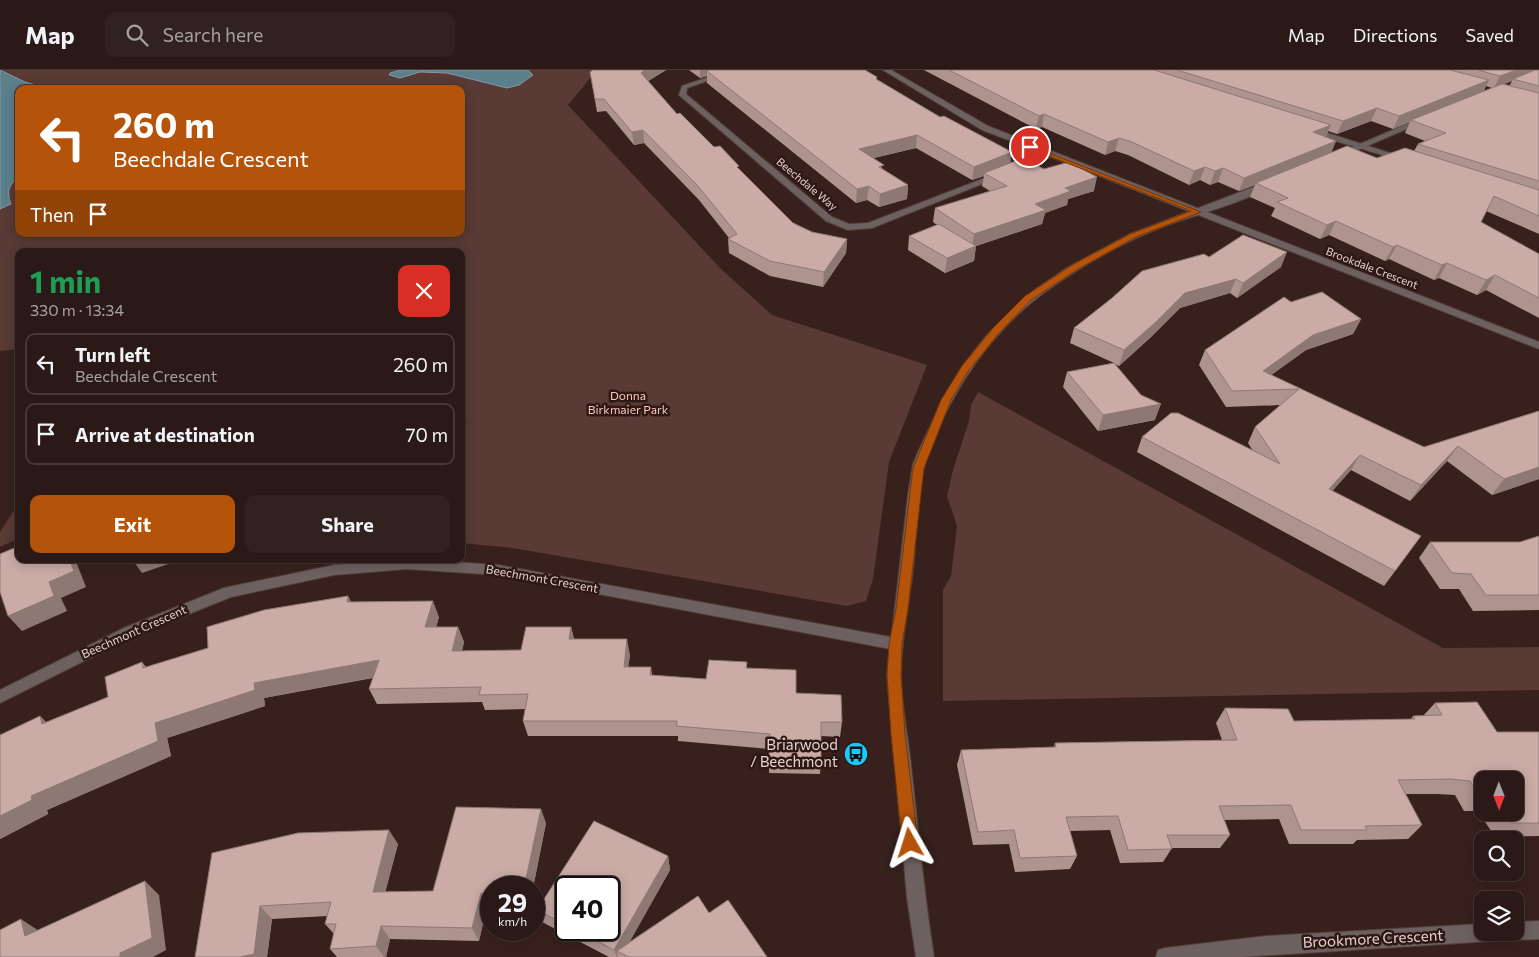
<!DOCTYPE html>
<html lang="en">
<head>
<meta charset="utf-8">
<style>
  :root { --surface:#2a1916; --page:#32221f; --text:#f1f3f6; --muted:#a5a0a1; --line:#463835; --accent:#b45309 }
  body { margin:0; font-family:Commissioner,sans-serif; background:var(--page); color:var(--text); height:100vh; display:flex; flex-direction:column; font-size:19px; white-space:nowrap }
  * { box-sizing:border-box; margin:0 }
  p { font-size:16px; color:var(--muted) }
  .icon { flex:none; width:28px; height:28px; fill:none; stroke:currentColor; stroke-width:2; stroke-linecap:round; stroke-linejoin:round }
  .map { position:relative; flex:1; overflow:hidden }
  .panel { position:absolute; left:15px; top:178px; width:450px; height:315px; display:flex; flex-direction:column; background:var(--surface); border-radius:10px; box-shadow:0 2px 12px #0003,0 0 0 1px var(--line) }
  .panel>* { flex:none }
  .top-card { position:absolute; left:15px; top:15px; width:450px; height:152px; border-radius:10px; box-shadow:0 2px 12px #0003,0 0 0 1px var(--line); background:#b45309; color:#fff; overflow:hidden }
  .needle { width:32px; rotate:179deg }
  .buttons { position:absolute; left:1474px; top:701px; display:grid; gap:10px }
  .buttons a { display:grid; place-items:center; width:50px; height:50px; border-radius:10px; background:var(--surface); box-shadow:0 2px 12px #0003,0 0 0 1px var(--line); font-size:25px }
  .speed { position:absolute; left:480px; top:806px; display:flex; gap:10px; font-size:25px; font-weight:700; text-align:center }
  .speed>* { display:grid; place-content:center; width:65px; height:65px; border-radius:50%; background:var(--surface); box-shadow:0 2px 12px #0003,0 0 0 1px var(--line); line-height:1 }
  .speed small { font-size:12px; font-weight:400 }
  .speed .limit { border:2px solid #111; border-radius:8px; background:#fff; color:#111 }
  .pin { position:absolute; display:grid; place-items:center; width:42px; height:42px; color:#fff; margin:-21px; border:2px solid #fff; border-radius:50%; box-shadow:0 1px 5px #0007 }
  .me { position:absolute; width:55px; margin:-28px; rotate:354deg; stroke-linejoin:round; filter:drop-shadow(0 0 4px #0008) }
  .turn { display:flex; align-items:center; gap:18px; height:105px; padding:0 15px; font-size:22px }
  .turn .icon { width:65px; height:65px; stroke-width:2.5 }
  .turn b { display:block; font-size:35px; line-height:42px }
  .then { display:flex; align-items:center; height:48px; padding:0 15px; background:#0003; gap:10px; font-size:19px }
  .round { display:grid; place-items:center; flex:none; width:52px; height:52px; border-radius:10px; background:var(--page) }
  .overview { display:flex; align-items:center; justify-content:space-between; height:85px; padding:0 15px }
  h1 { font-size:30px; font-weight:700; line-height:38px; color:#1e9e55 }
  .action { display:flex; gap:10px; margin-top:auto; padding:10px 15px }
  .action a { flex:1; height:58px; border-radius:10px; background:var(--accent); color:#fff; font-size:20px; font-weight:700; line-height:58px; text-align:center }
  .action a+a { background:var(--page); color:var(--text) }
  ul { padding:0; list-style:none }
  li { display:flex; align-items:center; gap:15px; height:62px; margin:0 10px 8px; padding:0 5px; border:2px solid var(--line); border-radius:10px }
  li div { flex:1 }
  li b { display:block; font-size:19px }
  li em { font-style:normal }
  header { display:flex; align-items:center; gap:30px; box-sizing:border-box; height:70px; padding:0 25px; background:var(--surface); border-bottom:1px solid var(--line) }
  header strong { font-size:24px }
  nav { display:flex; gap:28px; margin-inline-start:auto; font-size:18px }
  .search { width:350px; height:45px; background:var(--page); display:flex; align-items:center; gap:12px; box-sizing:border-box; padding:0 18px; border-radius:10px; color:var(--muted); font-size:19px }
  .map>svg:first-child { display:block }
</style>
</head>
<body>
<header>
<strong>Map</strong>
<div class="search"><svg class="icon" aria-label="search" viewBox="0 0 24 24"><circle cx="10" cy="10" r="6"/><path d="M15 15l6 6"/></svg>Search here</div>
<nav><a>Map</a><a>Directions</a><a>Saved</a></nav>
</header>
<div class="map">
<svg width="1539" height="887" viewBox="0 0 1539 887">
  <rect width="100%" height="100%" fill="#38211d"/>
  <path fill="#593a35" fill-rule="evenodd" d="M0 0H597L568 35 721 199 772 245 927 295 889 392 873 509 866 531 847 536 513 478 461 473V370L467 352H461V181H19V279L0 281ZM19 19H461V164H19Z
    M978 322 1443 578 1539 577V620L943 631V520L951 506 957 456 947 426 953 400 969 351 971 335Z
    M19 433V468L0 477V462Z"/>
  <path fill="#5c7f8d" stroke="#8498a1" d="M0 0 25 12 50 19H19V106C9 115 6 121 11 134L0 139Z
    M400 0H528L533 5 519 15 507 18 447 3 420 2 400 8 389 5 390 3Z"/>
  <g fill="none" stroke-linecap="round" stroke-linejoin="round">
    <g stroke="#533d39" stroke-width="2">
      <path id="minor" d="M729 0H739L687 18 686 24 832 147 849 154 868 153 995 104 1002 106 872 158 848 160 826 151 679 25 682 16Z
        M883 0H891L988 56 1539 272V279L1051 87 1020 101H1014V97L1045 84 982 60Z
        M1309 59H1315L1409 89 1402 91 1309 63Z
        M407 489 498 495 896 568 901 570 903 574 901 578 896 580 498 505 407 499 334 505 231 527 134 566 0 633V620L124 558 224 518 334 495Z
        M1539 851V869L1515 870 1509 867 1507 862H1515V852Z
        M1482 854V862H1501L1498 868 1492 871 1242 887H1156L1158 880 1165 878 1266 866Z"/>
    </g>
    <g stroke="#533d39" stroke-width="2">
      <path id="tertiary" d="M1421 48 1428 50 1341 87 1334 85Z
        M1264 113 1271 115C1248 132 1197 144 1168 155 1124 171 1083 195 1045 222 990 262 949 324 927 388 916 420 917 456 914 489 911 527 901 566 901 604 901 634 908 665 911 695 918 759 924 823 934 887H916L907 828 887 605 908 425 913 394 919 380 944 327 964 294 986 266 1010 242 1036 219 1065 199 1130 164Z"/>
    </g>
    <use href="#minor" fill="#6d615f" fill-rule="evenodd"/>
    <use href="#tertiary" fill="#6d615f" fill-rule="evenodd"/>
  </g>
  <path fill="#ae938f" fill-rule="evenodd" d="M593 0H666L648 11 677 44 739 99 793 153 812 162 847 169 846 183 823 217 770 206 729 183 728 169 729 168 699 130 644 73 634 75 606 41 597 42 590 2Z
    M689 0H865L876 9 940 47 1012 82 1010 93 1044 99 1094 121 1068 129 1067 135 1045 143 1042 154 976 176 974 191 945 203 908 180 909 166 937 155 933 152 935 138 990 121 982 116 984 106 972 110 916 78 873 88 883 99 908 115 907 129 879 137 867 130 856 133 707 13V6L700 8Z
    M924 0H1539V164L1486 141 1481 152 1539 184V248L1486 220 1477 225 1439 208 1434 210 1389 189 1385 191 1329 165 1320 169 1271 146 1275 138 1250 127 1255 115 1239 121 1218 112 1210 115 1200 110 1189 115 1128 85 1115 81 1105 85 1042 57 1036 59ZM1512 11 1510 15 1504 14ZM1486 16 1492 18 1484 21ZM1371 51 1393 59 1410 52 1405 63 1425 71 1418 74 1414 81 1377 88 1331 83 1336 71 1326 67 1328 61 1337 64Z
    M1209 187 1281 197 1237 228 1230 223 1180 238 1151 267 1119 296 1115 294 1155 350 1098 361 1063 317 1067 302 1114 293 1070 273 1074 258Z
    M1291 232 1361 249 1353 264 1306 280 1271 305 1424 377 1539 341V409L1492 425 1447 391 1410 431 1351 400 1332 421 1410 481 1384 516 1137 382 1142 367 1253 381 1248 373 1255 357 1281 335 1226 337 1199 295 1205 280Z
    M1539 466V540L1473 541 1459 519H1440L1419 488 1430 472H1520Z
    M348 526 351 532 439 547 436 557H458L464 572 462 581 521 580 571 557 574 569 630 585 628 597H651L652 605 706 609 747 592V598L796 623 842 652 840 667 821 666V690L820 704 769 703 770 679 678 671V666H528L523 651 525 639 485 640 482 632 377 634 369 619 373 608 264 628 265 636 167 668 171 686 47 740 48 744 0 769 40 646 46 652 108 627 142 592 146 597 208 578Z
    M1435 633 1497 662H1539V766L1495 767 1478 741H1464L1455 725 1437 724H1406L1422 755 1408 769 1357 770 1353 774H1289L1279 749 1224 750 1230 765 1220 778H1172L1163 792 1120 793 1110 760 1070 761 1077 786 1070 799 1015 802 1009 774 973 775 957 695 961 680 1054 677 1055 673 1222 670 1216 653 1225 638 1294 651 1411 649 1413 646H1423ZM1482 710 1515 742H1482Z
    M594 751 668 786 670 800 629 872 698 826 709 843 728 830 767 887H609L542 852 537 840ZM566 818H609V860H566Z
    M546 753 533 818H491V836H487L479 871 390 869 386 887H337L330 879 334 864 325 854 328 846 272 849 267 887 212 783 398 774 385 822 433 821Z"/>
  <path fill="#8d7874" d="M645 0H666L642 15 641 3Z
    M700 0H723L707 1V6L700 8Z
    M1516 0H1539L1513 9 1512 11 1494 18 1500 6Z
    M1489 10 1483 23 1411 50 1410 52 1393 59 1399 46Z
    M1377 38 1371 51 1337 64 1343 51Z
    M1044 44 1042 57 1036 59 1039 46Z
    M1331 55 1325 68 1313 62Z
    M643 60 644 73 634 75 632 62Z
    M917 65 916 78 858 92 859 79Z
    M1119 68 1115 81 1105 85 1108 72Z
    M1336 71 1330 85 1256 113 1255 115 1239 121 1244 108Z
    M1012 82 1010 96 984 103V106L972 110 974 97Z
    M1205 97 1200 110 1189 115 1194 101Z
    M1223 98 1218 112 1210 115 1215 101Z
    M1097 107 1094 121 1068 129 1067 135 1045 143 1042 154 976 176 974 191 945 203 947 188 972 178 974 164 1065 118Z
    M908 115 907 129 879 137 880 124Z
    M869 116 867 130 856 133 857 119Z
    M1336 151 1329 165 1320 169 1327 155Z
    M847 169 846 183 823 217 824 202Z
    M1397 175 1389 189 1385 191 1393 177Z
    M1287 182 1281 197 1237 228 1243 213Z
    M1447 193 1439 208 1434 210 1442 195Z
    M1495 205 1486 220 1477 225 1486 210Z
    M1236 209 1230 223 1180 238 1151 267 1119 296 1124 280 1185 223Z
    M1361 249 1353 264 1306 280 1256 316 1263 301 1313 265Z
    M1161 334 1155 350 1098 361 1103 345Z
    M1458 376 1447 391 1410 431 1421 415Z
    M1360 385 1351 400 1320 435 1329 419Z
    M1539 397V409L1492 425 1504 409Z
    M69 489H75L86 517 61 528 67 541 22 561 8 546 49 512Z
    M110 489H127L114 493Z
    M132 489H183L142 503Z
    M348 526 355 541 347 532Z
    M433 531 439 547 432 573 425 557Z
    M458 557 464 572 458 596 452 581Z
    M571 557 575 573 569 569Z
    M627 569 630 585 626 612 624 597Z
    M379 590 386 605 264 628 265 636 167 668 171 686 47 740 48 744 0 769V746L31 726 155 653 254 613Z
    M40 646 54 661 42 654Z
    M541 739 546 753 533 818H524Z
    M389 760 398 774 382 835 373 822Z
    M668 786 670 800 623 884 617 881 618 887H617L614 880Z
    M145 811 159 825 166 880 153 887H120V883Z
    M481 823 487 836 479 871 472 858Z
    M260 836 272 849 267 887H240Z
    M21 849 39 861 25 866Z
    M381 856 390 869 386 887H384L376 876Z"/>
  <path fill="#caaba6" stroke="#8d7874" d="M593 0H645L641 3 677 44 680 43 714 77 720 76 739 96 737 97 793 153 812 162 847 169 824 202 770 191 728 169 737 164 698 116 643 60 632 62 604 29H595L590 2Z
    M709 0H865L877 7 876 9 940 47 944 46 1012 82 974 97 917 65 859 79 884 95 879 97 908 115 880 124 869 116 857 119 707 1Z
    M949 0H1154L1331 55 1313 62 1336 71 1244 108 1223 98 1215 101 1205 97 1194 101 1132 72 1119 68 1108 72 1044 44 1039 46Z
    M1177 0H1450L1489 10 1399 46 1377 38 1343 51Z
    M1478 0H1516L1500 6Z
    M1535 0H1539V16L1513 9Z
    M1502 14 1539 23V111L1418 74 1446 63 1411 50Z
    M1347 76 1377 88 1405 78 1539 120V146L1494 126 1481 152 1539 184V228L1495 205 1486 210 1447 193 1442 195 1397 175 1393 177 1336 151 1327 155 1277 132 1288 128 1256 113Z
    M1023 88 1044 99 1069 92 1097 107 1065 118 1071 121 1035 134 1046 140 974 164 935 138 1007 116 984 103Z
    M939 154 976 176 947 188 909 166Z
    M1243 165 1287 182 1243 213 1236 209 1185 223 1156 252 1124 280 1074 258 1112 228 1142 201 1204 184 1209 187Z
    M1322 222 1361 249 1313 265 1263 301 1424 377 1539 341V397L1504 409 1458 376 1421 415 1360 385 1329 419 1421 466 1395 501 1142 367 1171 343H1178L1280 394 1255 357 1299 319 1232 321 1205 280 1284 227 1291 232Z
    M1114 293 1141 325 1161 334 1103 345 1067 302Z
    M1539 466V525H1486L1471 504 1452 503 1430 472H1520Z
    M19 476V489H69L74 501 49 512 54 526 8 546 0 522V484Z
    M348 526 347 532 433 531 425 557H458L452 581 521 580 526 557H571L569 569H627L624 597H651L650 605 706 609 709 590 747 592 746 598 796 600V623L841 625 842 652H821V690L769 688 770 664 676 656 677 651H523L528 624 479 625 481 617 369 619 379 590 254 613 255 620 155 653 158 671 31 726 32 730 0 746V665L40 646 42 654 108 627 105 607 142 592 143 598 208 578 207 557 264 540Z
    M1477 632 1497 662H1539V753H1511L1504 742H1515V710H1482V727H1480L1470 711 1451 709 1398 710 1422 755 1365 756 1367 760H1301L1291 735 1219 736 1230 765H1167L1172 779 1128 780 1118 746 1066 747 1077 786 1020 788 1014 760 978 762 961 680 1056 677 1055 673 1237 670 1225 638 1288 639 1294 651 1415 649 1413 646 1442 645 1435 633Z
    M456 737 541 739 524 818H491V823H481L472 858 381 856 376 876 330 879 336 854H325L331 832 260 836 254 884 240 887H195L212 783 298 763 389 760 373 822 433 821Z
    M594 751 668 786 614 880 576 860H609V818H566V855L537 840Z
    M145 811 152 868 120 883V887H0V860L21 849 25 866Z
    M698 826 709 843 728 830 767 887H629L617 881Z"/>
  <path fill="#b45309" stroke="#753606" d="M1028 75 1201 142 1136 167 1078 199 1031 230 1000 262 969 300 951 330 924 398 908 539 902 574 901 605 905 664 918 773 916 779 910 781 905 779 902 773 891 664 887 605 889 574 896 539 913 398 941 330 962 296 993 258 1025 226 1072 195 1130 164 1191 141 1028 78Z"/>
  <defs>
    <g id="bus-disc" transform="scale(1.25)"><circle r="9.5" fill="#1bc9fc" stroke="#2e1814"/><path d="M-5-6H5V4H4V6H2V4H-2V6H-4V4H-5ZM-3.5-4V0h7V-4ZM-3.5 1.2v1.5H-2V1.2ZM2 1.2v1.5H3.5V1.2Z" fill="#111"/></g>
  </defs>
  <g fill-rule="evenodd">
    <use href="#bus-disc" x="856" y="684"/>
  </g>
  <g text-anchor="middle" stroke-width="5" stroke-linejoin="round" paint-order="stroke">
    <g font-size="11" fill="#e2d2cf" stroke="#2e1814">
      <text transform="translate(807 114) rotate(40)" y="4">Beechdale Way</text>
      <text transform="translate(1372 198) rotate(21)" y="4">Brookdale Crescent</text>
    </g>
    <g font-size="12" fill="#fcc9bf" stroke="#2e1814">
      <text x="628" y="330">Donna<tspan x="628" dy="14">Birkmaier Park</tspan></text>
    </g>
    <g font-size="12" fill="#e2d2cf" stroke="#2e1814">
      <text transform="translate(542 509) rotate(10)" y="4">Beechmont Crescent</text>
      <text transform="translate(134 562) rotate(-24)" y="4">Beechmont Crescent</text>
    </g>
    <g font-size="15" fill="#e2d2cf" stroke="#2e1814" text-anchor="end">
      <text x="838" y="680">Briarwood<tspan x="838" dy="17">/ Beechmont</tspan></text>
    </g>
    <g font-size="15" fill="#e2d2cf" stroke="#2e1814">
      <text transform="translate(1373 869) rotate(-3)" y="5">Brookmore Crescent</text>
    </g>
  </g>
</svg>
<div class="buttons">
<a><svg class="needle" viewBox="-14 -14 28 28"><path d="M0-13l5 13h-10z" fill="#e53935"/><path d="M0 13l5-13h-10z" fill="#a5a0a1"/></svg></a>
<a><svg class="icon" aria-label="search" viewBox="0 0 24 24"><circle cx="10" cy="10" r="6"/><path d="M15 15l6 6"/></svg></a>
<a><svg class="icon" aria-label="layers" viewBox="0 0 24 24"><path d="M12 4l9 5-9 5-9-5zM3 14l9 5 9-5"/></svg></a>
</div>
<div class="speed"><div>29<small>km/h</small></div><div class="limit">40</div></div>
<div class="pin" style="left:1030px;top:77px;background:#d93025"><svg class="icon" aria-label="arrive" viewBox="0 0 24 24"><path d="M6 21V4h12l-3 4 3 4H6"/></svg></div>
<svg class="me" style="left:910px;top:773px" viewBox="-20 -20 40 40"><path d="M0-17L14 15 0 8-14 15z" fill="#b45309" stroke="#fff" stroke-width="4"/></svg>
<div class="top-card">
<div class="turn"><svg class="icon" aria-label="left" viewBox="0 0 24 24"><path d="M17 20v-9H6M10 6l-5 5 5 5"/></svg><div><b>260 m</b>Beechdale Crescent</div></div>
<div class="then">Then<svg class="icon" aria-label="arrive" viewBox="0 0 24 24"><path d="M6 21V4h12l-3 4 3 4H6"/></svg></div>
</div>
<section class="panel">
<div class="overview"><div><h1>1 min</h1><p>330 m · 13:34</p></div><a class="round" style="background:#d93025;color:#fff"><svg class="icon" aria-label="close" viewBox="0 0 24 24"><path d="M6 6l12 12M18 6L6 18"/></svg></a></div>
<ul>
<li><svg class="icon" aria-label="left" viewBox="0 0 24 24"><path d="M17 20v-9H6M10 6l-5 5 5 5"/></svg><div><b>Turn left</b><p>Beechdale Crescent</p></div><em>260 m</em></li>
<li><svg class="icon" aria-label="arrive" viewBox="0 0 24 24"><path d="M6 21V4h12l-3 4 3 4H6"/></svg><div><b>Arrive at destination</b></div><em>70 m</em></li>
</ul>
<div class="action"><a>Exit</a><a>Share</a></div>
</section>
</div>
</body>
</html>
